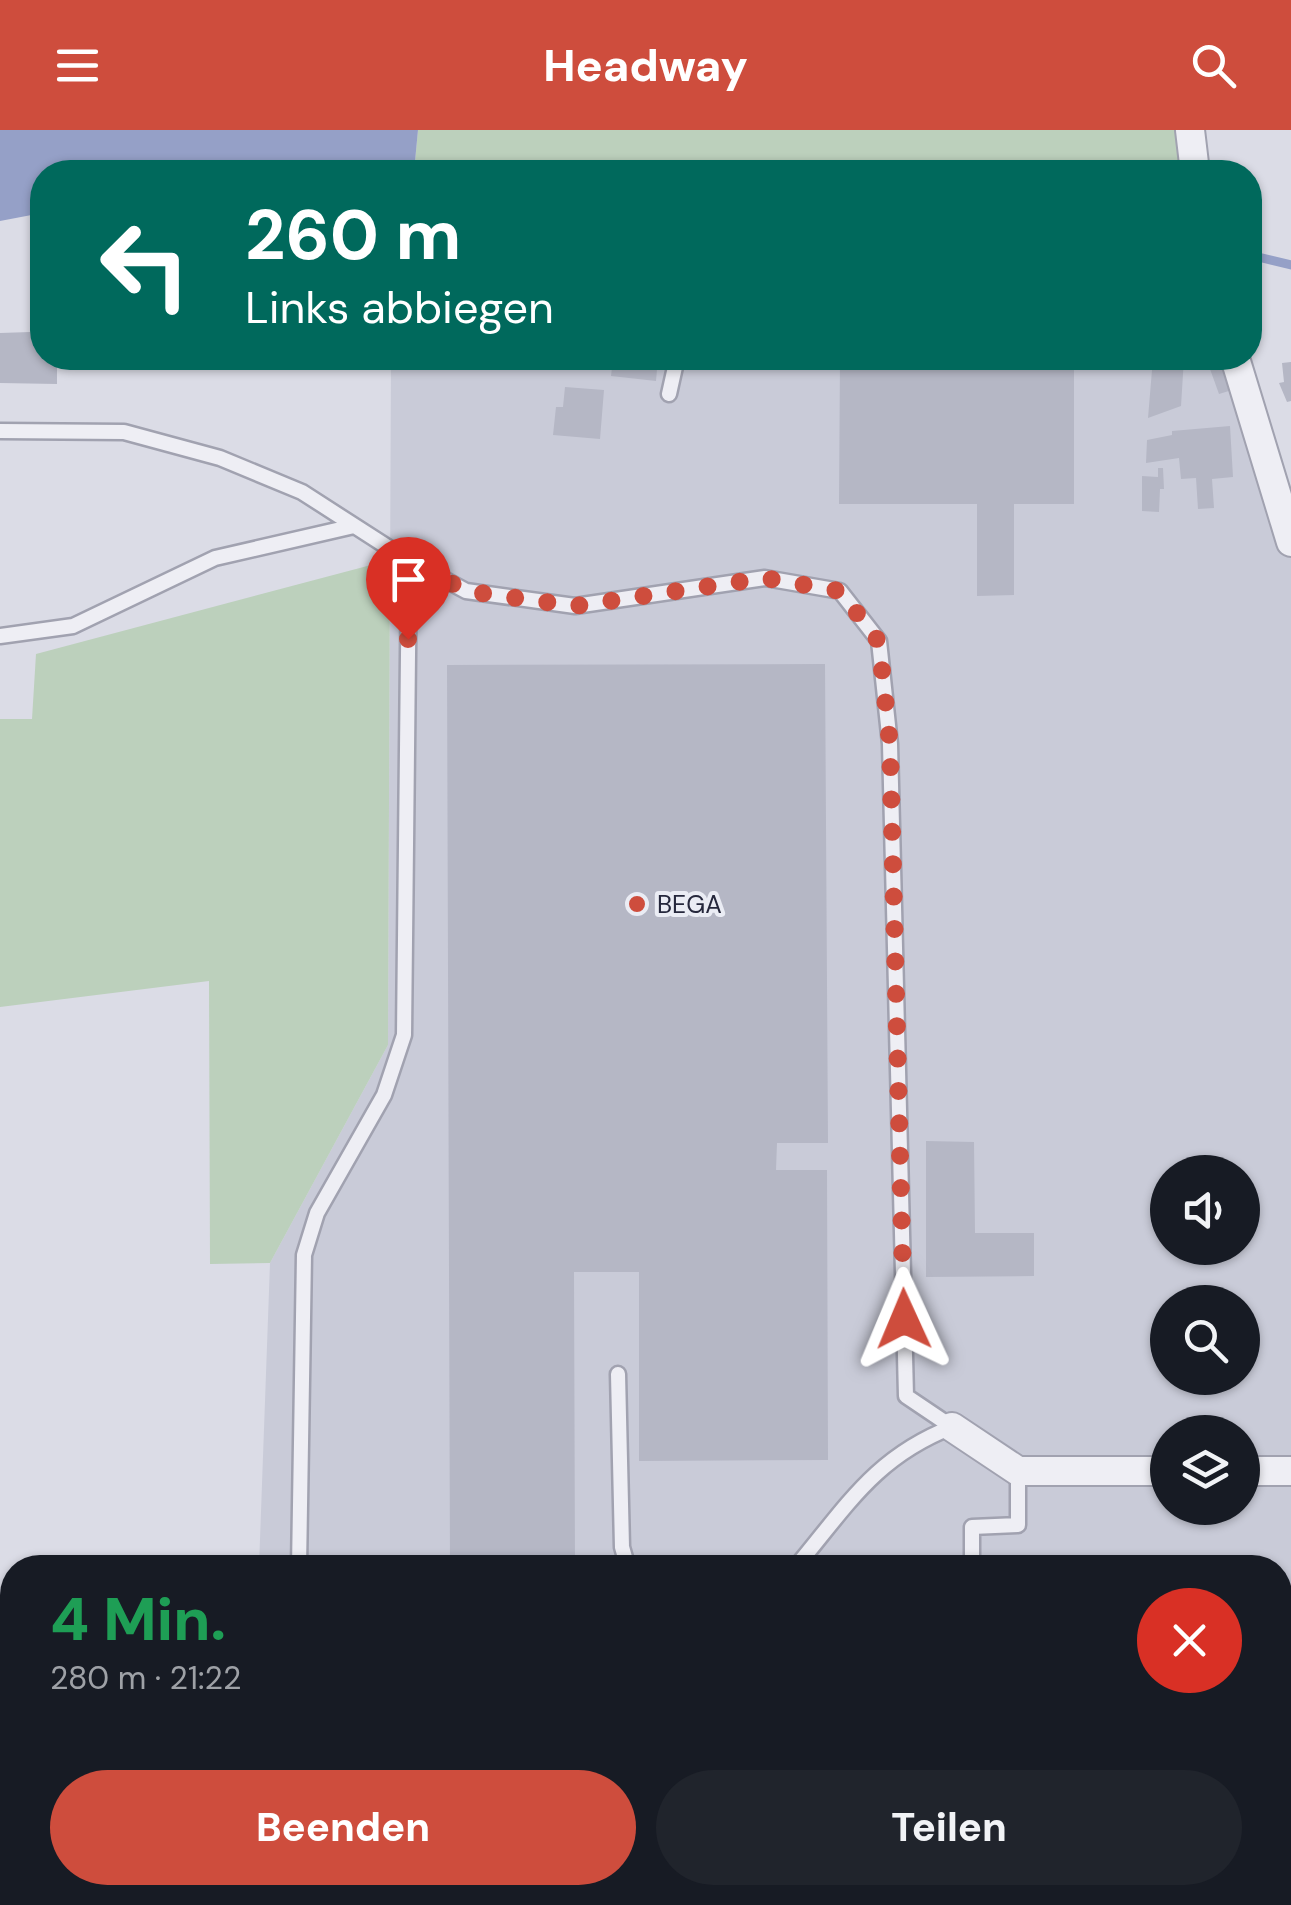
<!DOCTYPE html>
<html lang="de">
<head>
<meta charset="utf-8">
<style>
  :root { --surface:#171b24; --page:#20242c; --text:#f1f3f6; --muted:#9ea1a6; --accent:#ce4d3d }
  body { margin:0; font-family:"DM Sans",sans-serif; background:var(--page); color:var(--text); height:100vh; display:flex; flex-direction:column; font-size:38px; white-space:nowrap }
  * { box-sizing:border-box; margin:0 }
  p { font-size:32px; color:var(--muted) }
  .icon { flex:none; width:55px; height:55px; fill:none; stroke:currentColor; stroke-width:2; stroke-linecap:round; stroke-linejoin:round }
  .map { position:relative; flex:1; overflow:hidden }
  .details { position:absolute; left:0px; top:1425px; width:1292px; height:350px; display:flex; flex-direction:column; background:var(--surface); border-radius:40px 40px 0 0; box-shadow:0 2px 8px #0004 }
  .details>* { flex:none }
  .top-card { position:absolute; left:30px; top:30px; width:1232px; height:210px; border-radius:40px; box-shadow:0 2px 8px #0004; background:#00695c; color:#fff; overflow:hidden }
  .controls { position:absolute; left:1150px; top:1025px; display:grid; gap:20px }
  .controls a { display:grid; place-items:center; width:110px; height:110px; border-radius:50%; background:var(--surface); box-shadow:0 2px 8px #0004; font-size:50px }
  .pin { position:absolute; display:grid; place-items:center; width:85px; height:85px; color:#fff; margin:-102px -42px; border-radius:50% 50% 50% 0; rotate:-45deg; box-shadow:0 0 10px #0007 }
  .pin .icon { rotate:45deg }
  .me { position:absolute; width:110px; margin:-55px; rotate:359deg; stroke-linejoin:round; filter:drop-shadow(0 0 8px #0008) }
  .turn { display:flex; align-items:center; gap:35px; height:210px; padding:0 50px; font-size:45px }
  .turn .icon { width:130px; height:130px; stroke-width:2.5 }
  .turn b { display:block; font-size:70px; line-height:85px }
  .round { display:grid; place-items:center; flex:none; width:105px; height:105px; border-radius:52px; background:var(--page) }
  .summary { display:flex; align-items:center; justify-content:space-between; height:170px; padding:0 50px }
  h1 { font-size:60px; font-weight:800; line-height:75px; color:#1e9e55 }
  .button { display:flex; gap:20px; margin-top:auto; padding:20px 50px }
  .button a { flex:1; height:115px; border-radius:60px; background:var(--accent); color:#fff; font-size:40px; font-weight:800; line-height:115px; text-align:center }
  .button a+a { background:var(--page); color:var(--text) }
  header { display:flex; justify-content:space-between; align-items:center; height:130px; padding:0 50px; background:var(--accent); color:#fff; font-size:45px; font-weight:800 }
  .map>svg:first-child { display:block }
</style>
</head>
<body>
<header><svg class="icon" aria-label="menu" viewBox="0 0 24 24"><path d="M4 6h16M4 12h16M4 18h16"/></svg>Headway<svg class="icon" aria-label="search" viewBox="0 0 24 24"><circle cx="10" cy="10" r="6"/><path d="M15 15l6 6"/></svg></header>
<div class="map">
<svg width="1291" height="1775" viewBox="0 0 1291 1775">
  <rect width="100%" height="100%" fill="#dbdce6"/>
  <path fill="#c9cbd8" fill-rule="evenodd" d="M391 228H1238L1291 371V1775H249V1762H1280V1438L259 1437 270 1133 388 915ZM1168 1042H1242V1118H1168ZM1168 1172H1242V1248H1168ZM1168 1302H1242V1378H1168Z"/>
  <path fill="#bcd0bc" d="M418 0H1181L1187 42H414Z
    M390 430 388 915 270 1133 210 1134 209 851 0 877V589H32L36 524Z
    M1280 1622H1291V1775H1001V1762H1280Z"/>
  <path fill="#95a0c7" d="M0 0H418L414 42H42V83L0 91Z"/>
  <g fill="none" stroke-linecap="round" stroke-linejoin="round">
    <path stroke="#95a0c7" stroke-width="9" d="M1250 125 1291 135"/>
  </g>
  <path fill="#b5b7c5" d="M31 138H42V228H57V254L0 253V203L30 202Z
    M613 228H658L656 251 611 246Z
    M840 228H1074V374H1014V465L977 466V374H839Z
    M1153 228H1184L1181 276 1148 288Z
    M1206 228H1221L1232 260 1219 264Z
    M1291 232V271L1287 272 1279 253 1284 252 1282 233Z
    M565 257 604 260 600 309 553 305 556 277H563Z
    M1230 296 1233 347 1212 349 1214 378 1198 379 1196 348 1181 349 1179 328 1146 333 1147 310 1172 305V301Z
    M1158 338H1163L1164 359H1160L1159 382 1142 381V346L1158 347Z
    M825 534 828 1013H777L776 1040H827L828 1330 639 1331V1142H574L575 1438H450L447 535Z
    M926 1011 974 1012 975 1103H1034V1146L926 1147Z
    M331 1762H868V1775H331Z"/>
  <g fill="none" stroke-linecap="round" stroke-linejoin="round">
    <g stroke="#a1a2b0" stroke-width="19">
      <path id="lane" d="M669 264 677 228
        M0 301 124 302 220 328 302 362 403 427 466 461 575 476 765 448 840 461 879 511 890 614 906 1266 952 1297
        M0 506 73 496 215 428 354 396
        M618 1244 622 1417 628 1438
        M299 1438 304 1125 317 1083 384 965 404 905 409 430
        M795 1438C847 1376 875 1327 952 1297
        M972 1438V1397L1018 1395V1341
        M973 1762V1775
        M297 1775V1762"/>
    </g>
    <g stroke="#a1a2b0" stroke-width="32">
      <path id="street" d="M1190 0 1195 42
        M1235 228 1291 412
        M952 1297 1018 1341H1168
        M1242 1341H1291"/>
    </g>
    <use href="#lane" stroke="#eeeef4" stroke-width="14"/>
    <use href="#street" stroke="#eeeef4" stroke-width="28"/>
  </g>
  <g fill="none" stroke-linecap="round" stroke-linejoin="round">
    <path stroke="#ce4d3d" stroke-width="18" stroke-dasharray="0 32.4" d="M408 509V430L466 461 575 476 765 448 840 461 879 512 890 614 904 1189"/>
  </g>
  <circle fill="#ce4d3d" stroke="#eaecf4" stroke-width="4" cx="637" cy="774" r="10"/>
  <g text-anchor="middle" stroke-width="8" stroke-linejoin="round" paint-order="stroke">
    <g font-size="25" fill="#25273c" stroke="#eaecf4" text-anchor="start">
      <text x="657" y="783">BEGA</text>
    </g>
  </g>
</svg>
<div class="controls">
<a><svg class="icon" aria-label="sound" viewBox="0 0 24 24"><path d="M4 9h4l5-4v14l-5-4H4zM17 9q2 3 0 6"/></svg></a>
<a><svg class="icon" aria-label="search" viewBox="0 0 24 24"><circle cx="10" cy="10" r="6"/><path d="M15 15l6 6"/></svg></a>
<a><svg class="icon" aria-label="layers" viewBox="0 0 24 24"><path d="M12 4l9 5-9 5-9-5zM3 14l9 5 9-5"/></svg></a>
</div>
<div class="pin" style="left:408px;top:509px;background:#d93025"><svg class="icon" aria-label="arrive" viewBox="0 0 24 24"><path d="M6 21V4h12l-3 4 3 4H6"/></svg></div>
<svg class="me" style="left:904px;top:1189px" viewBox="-20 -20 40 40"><path d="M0-17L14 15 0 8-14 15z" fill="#ce4d3d" stroke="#fff" stroke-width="4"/></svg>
<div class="top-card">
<div class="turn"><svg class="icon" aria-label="left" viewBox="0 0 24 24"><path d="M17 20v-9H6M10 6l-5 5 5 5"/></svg><div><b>260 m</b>Links abbiegen</div></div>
</div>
<section class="details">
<div class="summary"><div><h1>4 Min.</h1><p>280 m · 21:22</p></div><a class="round" style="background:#d93025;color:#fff"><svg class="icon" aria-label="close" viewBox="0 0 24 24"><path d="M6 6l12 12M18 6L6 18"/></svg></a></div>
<div class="button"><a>Beenden</a><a>Teilen</a></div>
</section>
</div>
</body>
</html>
